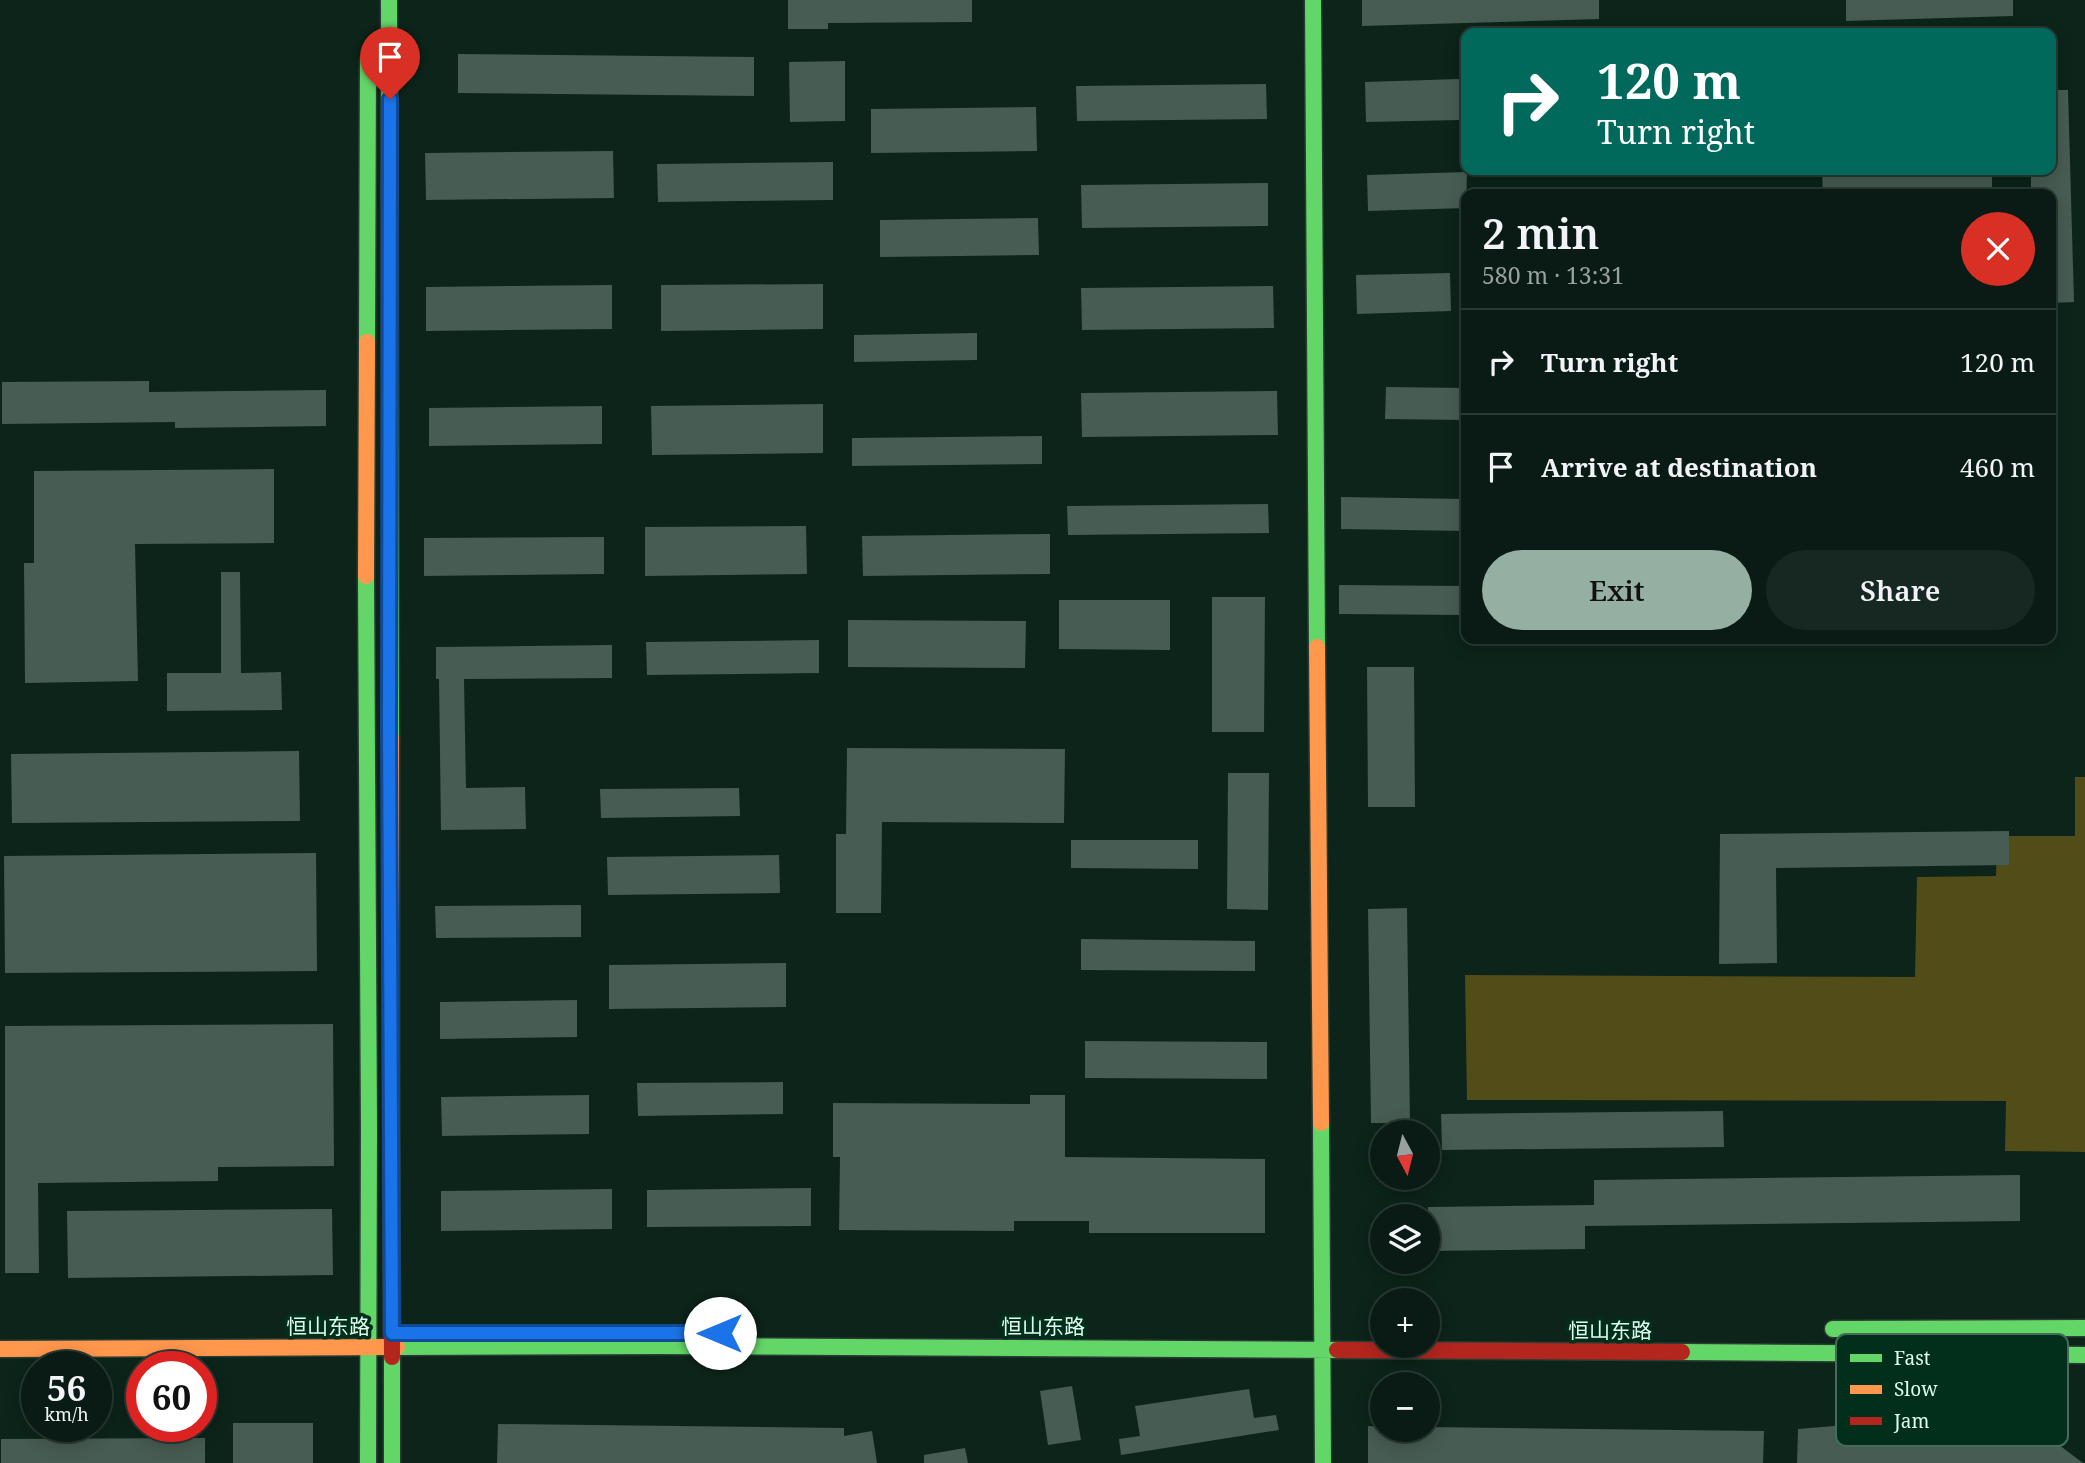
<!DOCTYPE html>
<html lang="en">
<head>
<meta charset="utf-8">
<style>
  :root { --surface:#091b14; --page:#172822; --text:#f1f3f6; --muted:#99a1a0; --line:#293934; --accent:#95b0a2 }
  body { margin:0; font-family:"Noto Serif","Noto Sans SC",serif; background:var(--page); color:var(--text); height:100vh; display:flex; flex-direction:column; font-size:26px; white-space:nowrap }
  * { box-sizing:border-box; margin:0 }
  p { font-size:23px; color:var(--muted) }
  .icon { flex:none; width:38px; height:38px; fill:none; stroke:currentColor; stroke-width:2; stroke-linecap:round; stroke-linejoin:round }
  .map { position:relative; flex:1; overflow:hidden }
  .drawer { position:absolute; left:1461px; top:189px; width:595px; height:455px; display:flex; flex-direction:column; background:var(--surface); border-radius:14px; box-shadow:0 4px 18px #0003,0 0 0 2px var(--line) }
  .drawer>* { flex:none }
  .hud { position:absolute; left:1461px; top:28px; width:595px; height:147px; border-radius:14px; box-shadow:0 4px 18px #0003,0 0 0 2px var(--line); background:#00695c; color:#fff; overflow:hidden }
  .needle { width:46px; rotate:173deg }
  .fabs { position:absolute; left:1370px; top:1120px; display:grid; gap:14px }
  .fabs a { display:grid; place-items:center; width:70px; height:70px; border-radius:50%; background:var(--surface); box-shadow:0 4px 18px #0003,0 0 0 2px var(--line); font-size:35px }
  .speed { position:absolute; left:21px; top:1351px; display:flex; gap:14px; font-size:35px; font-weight:700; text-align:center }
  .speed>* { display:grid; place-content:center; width:91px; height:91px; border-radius:50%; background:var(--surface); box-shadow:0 4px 18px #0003,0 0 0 2px var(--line); line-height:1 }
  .speed small { font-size:18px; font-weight:400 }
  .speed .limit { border:10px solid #d22; background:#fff; color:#111 }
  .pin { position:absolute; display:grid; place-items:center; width:60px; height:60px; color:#fff; margin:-72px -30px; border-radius:50% 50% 50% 0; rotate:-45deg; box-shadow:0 0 7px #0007 }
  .pin .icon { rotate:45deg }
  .me { position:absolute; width:77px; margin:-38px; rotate:270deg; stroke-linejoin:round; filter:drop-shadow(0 0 5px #0008) }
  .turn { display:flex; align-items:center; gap:24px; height:147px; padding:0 21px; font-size:32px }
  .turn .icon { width:91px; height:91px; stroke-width:2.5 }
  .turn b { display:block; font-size:49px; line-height:60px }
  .round { display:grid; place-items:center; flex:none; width:74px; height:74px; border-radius:37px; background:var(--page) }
  .headline { display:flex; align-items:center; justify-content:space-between; height:119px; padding:0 21px }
  h1 { font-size:42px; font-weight:600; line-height:52px }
  .button { display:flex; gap:14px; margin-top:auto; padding:14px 21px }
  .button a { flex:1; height:80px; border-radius:42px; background:var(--accent); color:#111; font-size:28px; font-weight:600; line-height:80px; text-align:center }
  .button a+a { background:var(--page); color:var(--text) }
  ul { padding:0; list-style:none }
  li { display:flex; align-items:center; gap:21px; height:105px; padding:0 21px; border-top:2px solid var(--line) }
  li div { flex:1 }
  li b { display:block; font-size:26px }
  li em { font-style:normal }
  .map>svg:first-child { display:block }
</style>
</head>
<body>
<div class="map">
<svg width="2085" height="1463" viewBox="0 0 2085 1463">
  <rect width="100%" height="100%" fill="#0c241a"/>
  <path fill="#514c18" d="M2075 777H2085V1152L2005 1151 2006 1101 1467 1100 1465 975 1915 977 1917 877 1996 876 1997 836H2075Z"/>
  <path fill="#475c52" d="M788 0H972V22L828 23V29H788Z
    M1362 0H1599V19L1362 26Z
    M1846 0H2013V16L1846 21Z
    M458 54 754 57V96L458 93Z
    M845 61V121L790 122 789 62Z
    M1459 79 1460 120 1366 122 1365 82Z
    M1266 84 1267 119 1077 121 1076 86Z
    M2051 90H2068L2074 302 2051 303V194H2031V170H2051Z
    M1036 107 1037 151 871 153V109Z
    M613 151 614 198 426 200 425 153Z
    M833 162V200L658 202 657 164Z
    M1822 170H1992V194H1823Z
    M1467 172 1466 208 1368 211 1367 175Z
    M1268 183V226L1082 228 1081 185Z
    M1038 218 1039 255 880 257V220Z
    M1450 273 1451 311 1357 314 1356 275Z
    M823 284V329L661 331V285Z
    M612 285V329L426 331V287Z
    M1273 286 1274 328 1082 330 1081 288Z
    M977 333V360L854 362V335Z
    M149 381V392L326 390V426L175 428V422L2 424V382Z
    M1386 387 1466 388V420L1385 419Z
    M1277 391 1278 435 1082 437 1081 393Z
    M823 404V453L652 455 651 406Z
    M602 406V444L429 446V408Z
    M1042 436V464L852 466V438Z
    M274 469V543L135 544 138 681 25 683 24 563H34V471Z
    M1341 497 1466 499V531L1341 529Z
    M1268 504 1269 533 1068 535 1067 506Z
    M806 526 807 574 645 576V527Z
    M1050 534V574L863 576 862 536Z
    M604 537V574L424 576V538Z
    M221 572H240L241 673 281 672 282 710 167 711V673H221Z
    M1339 585 1466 586V615L1339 614Z
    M1212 597H1265L1264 732H1212Z
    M1059 600H1170V650L1059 649Z
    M848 620 1026 621 1025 668 848 667Z
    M819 640V673L647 675 646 642Z
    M612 645V678L464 679 466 788 525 787 526 829 441 830 439 679H436V647Z
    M1367 667H1414L1415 807H1368Z
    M847 748 1065 749 1064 823 882 822 881 913H836V834H846Z
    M299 751 300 821 12 823 11 754Z
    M1228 773H1269L1268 910 1227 909Z
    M739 788 740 816 601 818 600 789Z
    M2009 831V865L1776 868 1777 963 1719 964 1720 834Z
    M1071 840H1198V869L1071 868Z
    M316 853 317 971 5 973 4 856Z
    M779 855 780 893 608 895 607 857Z
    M581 905V937L436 938 435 906Z
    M1407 908 1410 1123H1371L1368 909Z
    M1081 939 1255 941V971L1081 970Z
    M786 963V1007L609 1009V965Z
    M577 1000V1037L440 1039V1002Z
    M333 1024 334 1166 218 1167V1181L38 1183 39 1273H5V1026Z
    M1085 1041 1267 1042V1079L1085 1078Z
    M783 1082V1114L638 1116 637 1083Z
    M589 1095V1134L442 1136 441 1097Z
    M1030 1095H1065V1157L1265 1159V1233H1089V1221H1014V1231L839 1230 840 1157H833V1103L1030 1104Z
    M1723 1111 1724 1147 1442 1150 1441 1114Z
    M2020 1175V1221L1585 1226V1249L1428 1251V1207L1594 1205V1180Z
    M811 1188V1226L647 1227V1190Z
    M612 1189V1229L441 1231V1191Z
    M332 1209 333 1275 68 1278 67 1211Z
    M1072 1386 1081 1440 1048 1445 1040 1391Z
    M1249 1389 1254 1418 1276 1415 1279 1430 1121 1455 1119 1439 1140 1436 1135 1406Z
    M2014 1411 2083 1463H1797L1798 1429Z
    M233 1423H313V1463H233Z
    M498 1424 844 1428V1436L872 1431 877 1463H497Z
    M1368 1426 1382 1427V1430H1428V1427L1764 1431 1763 1463H1368Z
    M205 1438V1463H1V1439Z
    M965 1448 968 1463H924V1455Z"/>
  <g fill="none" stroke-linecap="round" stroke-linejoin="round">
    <g stroke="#2b3c34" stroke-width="19">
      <path id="fast" d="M389 0 391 738
        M1313 0 1317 647
        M367 342 368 61
        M366 576 369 1129 368 1463
        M1321 1123 1323 1463
        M1833 1329 2085 1328
        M397 1347 659 1346 1337 1350
        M1682 1352 2085 1355
        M392 1357V1463"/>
    </g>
    <g stroke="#2b3c34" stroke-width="19">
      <path id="slow" d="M366 576 367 342
        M1317 647 1321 1123
        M391 738V1071
        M0 1349 397 1347"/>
    </g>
    <g stroke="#2b3c34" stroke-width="19">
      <path id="jam" d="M391 1071 392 1357
        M1337 1350 1682 1352"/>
    </g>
    <use href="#fast" stroke="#63d668" stroke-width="16"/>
    <use href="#slow" stroke="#ff974d" stroke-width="16"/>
    <use href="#jam" stroke="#b3261e" stroke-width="16"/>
  </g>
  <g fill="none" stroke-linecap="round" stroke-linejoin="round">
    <g stroke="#114b97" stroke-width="18">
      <path id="route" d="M390 99 389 728 392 1333H720"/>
    </g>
    <use href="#route" stroke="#1a73e8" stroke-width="12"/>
  </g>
  <g text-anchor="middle" stroke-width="7" stroke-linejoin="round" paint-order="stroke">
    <g font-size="21" fill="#dffceb" stroke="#012f1b">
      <text x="328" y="1334">恒山东路</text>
      <text x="1043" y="1334">恒山东路</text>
      <text x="1610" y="1338">恒山东路</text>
    </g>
  </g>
  <rect x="1836" y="1334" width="232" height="112" rx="10" fill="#012f1b" stroke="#446c59" stroke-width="2"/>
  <rect x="1850" y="1354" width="32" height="8" fill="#63d668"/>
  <rect x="1850" y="1385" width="32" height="9" fill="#ff974d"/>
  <rect x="1850" y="1417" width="32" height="8" fill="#b3261e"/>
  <g font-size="19" fill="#dffceb">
    <text x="1894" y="1365">Fast</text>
    <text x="1894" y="1396">Slow</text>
    <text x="1894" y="1428">Jam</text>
  </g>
</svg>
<div class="fabs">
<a><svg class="needle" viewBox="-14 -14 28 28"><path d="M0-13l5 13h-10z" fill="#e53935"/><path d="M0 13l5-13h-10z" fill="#99a1a0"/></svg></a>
<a><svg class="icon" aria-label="layers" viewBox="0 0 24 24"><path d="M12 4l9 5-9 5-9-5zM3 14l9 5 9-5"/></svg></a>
<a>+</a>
<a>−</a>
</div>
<div class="speed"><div>56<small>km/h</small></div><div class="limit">60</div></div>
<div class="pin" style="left:390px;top:99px;background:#d93025"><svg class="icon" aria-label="arrive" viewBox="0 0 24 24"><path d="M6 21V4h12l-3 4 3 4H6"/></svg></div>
<svg class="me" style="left:720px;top:1333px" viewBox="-20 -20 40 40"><circle r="19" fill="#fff"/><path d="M0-13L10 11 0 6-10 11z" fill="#1a73e8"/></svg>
<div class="hud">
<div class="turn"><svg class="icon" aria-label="right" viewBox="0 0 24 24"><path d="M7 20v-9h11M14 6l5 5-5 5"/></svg><div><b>120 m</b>Turn right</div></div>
</div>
<section class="drawer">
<div class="headline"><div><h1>2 min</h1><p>580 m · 13:31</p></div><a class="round" style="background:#d93025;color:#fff"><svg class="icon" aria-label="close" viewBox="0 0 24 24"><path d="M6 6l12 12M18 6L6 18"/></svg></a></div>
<ul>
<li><svg class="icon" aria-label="right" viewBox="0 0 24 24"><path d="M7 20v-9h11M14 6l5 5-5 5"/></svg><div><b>Turn right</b></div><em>120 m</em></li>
<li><svg class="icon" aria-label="arrive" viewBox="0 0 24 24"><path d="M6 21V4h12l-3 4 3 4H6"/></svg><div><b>Arrive at destination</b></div><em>460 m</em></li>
</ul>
<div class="button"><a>Exit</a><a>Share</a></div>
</section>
</div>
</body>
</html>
